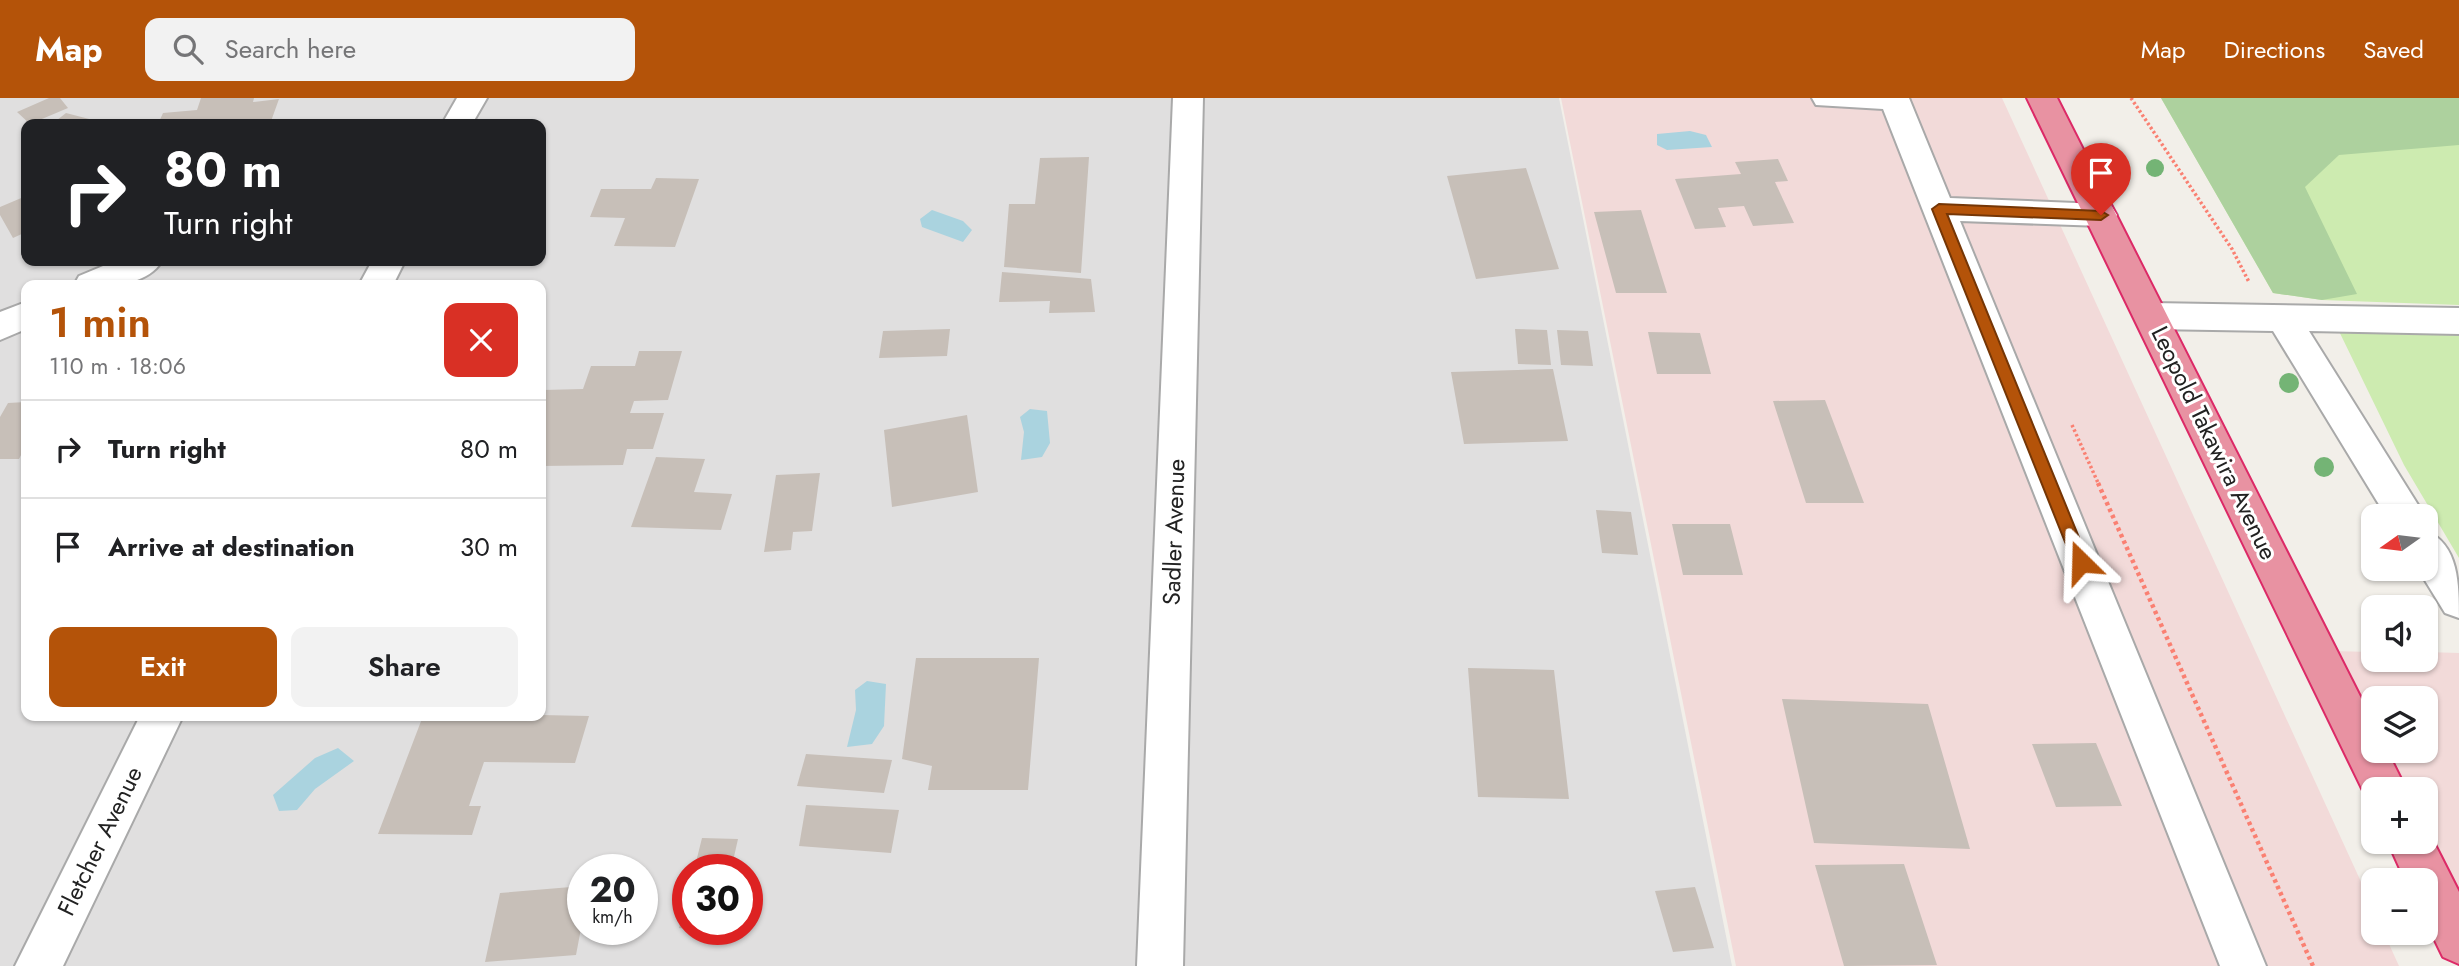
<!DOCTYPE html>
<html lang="en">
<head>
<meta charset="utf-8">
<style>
  :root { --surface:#fff; --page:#f2f2f2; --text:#202124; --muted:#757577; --line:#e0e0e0; --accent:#b45309 }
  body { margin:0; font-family:Jost,sans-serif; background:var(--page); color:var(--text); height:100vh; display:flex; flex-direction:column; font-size:26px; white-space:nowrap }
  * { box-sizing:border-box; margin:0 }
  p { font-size:23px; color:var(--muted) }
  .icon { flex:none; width:38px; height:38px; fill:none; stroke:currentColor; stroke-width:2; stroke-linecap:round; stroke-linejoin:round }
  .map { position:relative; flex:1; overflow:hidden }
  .drawer { position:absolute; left:21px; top:182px; width:525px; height:441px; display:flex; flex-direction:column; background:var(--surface); border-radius:14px; box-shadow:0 2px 5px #0004 }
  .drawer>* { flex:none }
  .banner { position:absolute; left:21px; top:21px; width:525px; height:147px; border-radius:14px; box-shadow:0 2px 5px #0004; background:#202124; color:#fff; overflow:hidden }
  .needle { width:46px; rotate:256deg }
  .buttons { position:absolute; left:2361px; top:406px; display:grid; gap:14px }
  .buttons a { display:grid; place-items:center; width:77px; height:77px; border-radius:14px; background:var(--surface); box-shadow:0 2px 5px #0004; font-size:35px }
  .speed { position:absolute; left:567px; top:756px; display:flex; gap:14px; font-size:35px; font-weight:700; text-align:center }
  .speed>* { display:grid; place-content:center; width:91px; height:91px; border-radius:50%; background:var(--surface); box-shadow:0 2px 5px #0004; line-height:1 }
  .speed small { font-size:18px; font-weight:400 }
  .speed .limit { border:10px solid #d22; background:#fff; color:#111 }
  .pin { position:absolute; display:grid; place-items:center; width:60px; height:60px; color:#fff; margin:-72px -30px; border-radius:50% 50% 50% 0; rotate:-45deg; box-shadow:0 0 7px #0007 }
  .pin .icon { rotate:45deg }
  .me { position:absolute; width:77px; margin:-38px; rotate:338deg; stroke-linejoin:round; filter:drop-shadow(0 0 5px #0008) }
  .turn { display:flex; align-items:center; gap:24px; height:147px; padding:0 28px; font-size:32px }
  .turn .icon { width:91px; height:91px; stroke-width:2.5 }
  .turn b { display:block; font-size:49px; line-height:60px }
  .round { display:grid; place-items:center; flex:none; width:74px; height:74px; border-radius:14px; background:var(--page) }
  .headline { display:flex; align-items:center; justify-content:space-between; height:119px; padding:0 28px }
  h1 { font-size:42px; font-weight:600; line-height:52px; color:var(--accent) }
  .primary-button { display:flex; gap:14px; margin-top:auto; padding:14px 28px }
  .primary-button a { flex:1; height:80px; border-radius:14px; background:var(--accent); color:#fff; font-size:28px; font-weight:600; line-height:80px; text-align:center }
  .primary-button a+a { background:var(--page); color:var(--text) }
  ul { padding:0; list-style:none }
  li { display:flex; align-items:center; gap:21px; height:98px; padding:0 28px; border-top:2px solid var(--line) }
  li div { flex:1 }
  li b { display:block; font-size:26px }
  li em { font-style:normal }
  header { display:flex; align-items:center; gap:42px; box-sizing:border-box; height:98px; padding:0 35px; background:var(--accent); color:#fff }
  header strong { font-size:33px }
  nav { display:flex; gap:38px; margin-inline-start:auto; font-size:24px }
  .search { width:490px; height:63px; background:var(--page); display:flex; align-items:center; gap:18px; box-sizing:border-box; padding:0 24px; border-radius:14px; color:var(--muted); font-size:26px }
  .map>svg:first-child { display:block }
</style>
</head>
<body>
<header>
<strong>Map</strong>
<div class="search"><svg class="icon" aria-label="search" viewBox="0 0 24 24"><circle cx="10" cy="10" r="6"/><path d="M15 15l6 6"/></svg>Search here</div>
<nav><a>Map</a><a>Directions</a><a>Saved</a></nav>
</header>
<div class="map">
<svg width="2459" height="868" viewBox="0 0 2459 868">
  <rect width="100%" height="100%" fill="#f2efe9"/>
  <path fill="#e0dfdf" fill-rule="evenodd" d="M0 0H1559L1732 868H0ZM26 26H541V163H26ZM26 187H541V618H26ZM583 772H642V831H583ZM688 772H747V831H688Z"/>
  <path fill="#f2dad9" d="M1561 0H2002L2373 810V835H2384L2399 868H1736Z
    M2330 553 2373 554V562H2426V554L2459 555V809L2426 742V691H2400L2380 653H2426V600H2373V638Z"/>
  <path fill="#cdebb0" d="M2161 0H2459V207L2322 202 2273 195Z
    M2336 227 2459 231V460L2404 367Z"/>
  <path fill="#add19e" d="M2161 0H2459V47L2339 57 2305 89 2357 196 2322 202 2273 195Z"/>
  <path fill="#aad3df" d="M1690 33 1706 37 1712 49 1667 52 1657 47V36Z
    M932 112 963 123 972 132 963 144 922 129 920 121Z
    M1030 311 1047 313 1050 345 1042 359 1021 362 1024 334 1020 319Z
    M867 583 886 586 884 628 872 646 847 649 856 612 855 592Z
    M338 650 354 663 315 691 297 712 279 713 273 697 315 660Z"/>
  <path fill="#c7bfb8" d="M49 0H60L68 10 30 26 17 14Z
    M201 0H254L253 4 279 1 270 26H158L163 15 197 12Z
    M66 15 93 22 88 26H52Z
    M1089 59 1081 175 1004 169 1009 106H1035L1040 60Z
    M1778 61 1788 83 1775 84 1794 125 1753 128 1744 108 1718 110 1726 129 1695 131 1675 81 1741 76 1735 64Z
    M1526 70 1559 171 1476 181 1447 78Z
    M656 80 699 81 675 149 614 148 625 120 590 119 601 91H651Z
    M26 98V134L13 140 0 117V109Z
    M1641 112 1667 195H1616L1594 114Z
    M1002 174 1091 181 1095 214 1049 215 1050 203 999 204Z
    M950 231 947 258 879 260 883 233Z
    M1515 231 1547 232 1551 267 1518 266Z
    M1557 232 1588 233 1593 268 1561 267Z
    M1648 234 1700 235 1711 276H1657Z
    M639 253H682L668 302 634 303 630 315H664L653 351H627L623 367 541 368 543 292 583 291 591 268H635Z
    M1553 271 1568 343 1464 346 1451 274Z
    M1825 302 1864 405H1806L1773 303Z
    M26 304V347L19 361H0V319L8 305Z
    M967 317 978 394 892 409 884 332Z
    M656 359 705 361 694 394 732 396 721 432 631 429Z
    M820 375 812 433 793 434 791 452 764 454 776 377Z
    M1596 412 1631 414 1638 457 1602 455Z
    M1672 426H1730L1743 477H1683Z
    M916 560H1039L1028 692H928L932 668 902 661Z
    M1468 570 1554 572 1569 701 1478 699Z
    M1782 601 1928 606 1970 751 1814 745Z
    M423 618 541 617 589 618 575 665 484 664 469 708H481L472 737 378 736Z
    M2096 645 2122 708 2056 709 2032 646Z
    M806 656 892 662 884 695 797 688Z
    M806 707 899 712 891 755 799 748Z
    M702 740 738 741 731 772H694Z
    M1904 766 1937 867 1844 868 1815 767Z
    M583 788V820L576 857 485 864 500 795Z
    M1695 789 1714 850 1673 854 1655 793Z
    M687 799 688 831 679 830Z"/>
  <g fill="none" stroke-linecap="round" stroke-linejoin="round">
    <g stroke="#a9a9a9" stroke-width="4">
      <path id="minor" d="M457 0H487L472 26H442Z
        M1173 0H1203L1183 868H1137Z
        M1812 0H1909L1950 100 2101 106 2112 109 2117 117 2112 125 2101 128 1960 123 2266 868H2220L1883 11 1816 7Z
        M115 163H162C145 191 102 187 74 187L79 178Z
        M372 163H405L393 187H359Z
        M26 204V231L0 242V214Z
        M2152 205 2459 210V236L2309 233 2425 418H2386L2273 233 2152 231 2140 227 2135 218 2140 209Z
        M2426 433C2459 446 2459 487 2459 520L2445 515 2418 471H2426Z
        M140 618H183L63 868H15Z"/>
    </g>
    <g stroke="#dc2a67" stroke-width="4">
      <path id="highway" d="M2027 0H2057L2373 624V653H2387L2406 691H2373V707L2369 705Z
        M2426 729 2459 794V866L2443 859 2426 824V782H2405L2388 744H2426Z"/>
    </g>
    <path stroke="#fa8072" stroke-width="3.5" stroke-dasharray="2.5 2.5" stroke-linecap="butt" d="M2131 0 2232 151 2249 184
      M2072 327 2099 387"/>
    <path stroke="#fa8072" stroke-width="4.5" stroke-dasharray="3.5 3.5" stroke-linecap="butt" d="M2098 385 2313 868"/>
    <use href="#minor" fill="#fff" fill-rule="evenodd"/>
    <use href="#highway" fill="#e892a2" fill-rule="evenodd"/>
  </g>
  <g fill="#74b475">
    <circle cx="2155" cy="70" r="9"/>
    <circle cx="2289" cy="285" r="10"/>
    <circle cx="2324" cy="369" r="10"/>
  </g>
  <path fill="#b45309" stroke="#753606" stroke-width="2" d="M1939 106 2101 113 2108 117 2101 122 1947 116 2089 464 2086 469H2075L2073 464 1932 111Z"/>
  <g text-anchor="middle" stroke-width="6" stroke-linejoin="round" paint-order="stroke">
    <g font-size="24" fill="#222" stroke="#fff">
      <text transform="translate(2214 345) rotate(64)" y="8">Leopold Takawira Avenue</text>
      <text transform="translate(1174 434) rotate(-88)" y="8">Sadler Avenue</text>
      <text transform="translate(100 743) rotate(-64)" y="8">Fletcher Avenue</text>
    </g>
  </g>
</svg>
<div class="buttons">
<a><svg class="needle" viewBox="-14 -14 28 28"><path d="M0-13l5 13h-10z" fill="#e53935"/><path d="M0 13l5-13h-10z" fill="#757577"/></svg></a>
<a><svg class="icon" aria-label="sound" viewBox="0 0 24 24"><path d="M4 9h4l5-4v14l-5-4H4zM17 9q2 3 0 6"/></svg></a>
<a><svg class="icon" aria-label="layers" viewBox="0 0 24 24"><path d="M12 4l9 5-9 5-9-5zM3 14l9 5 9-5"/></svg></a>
<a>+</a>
<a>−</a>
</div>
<div class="speed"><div>20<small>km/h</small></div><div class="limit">30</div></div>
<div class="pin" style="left:2101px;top:117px;background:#d93025"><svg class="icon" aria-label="arrive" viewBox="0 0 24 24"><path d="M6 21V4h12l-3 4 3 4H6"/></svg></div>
<svg class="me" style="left:2081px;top:464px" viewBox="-20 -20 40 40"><path d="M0-17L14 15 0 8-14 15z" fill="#b45309" stroke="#fff" stroke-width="4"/></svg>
<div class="banner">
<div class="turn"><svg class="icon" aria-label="right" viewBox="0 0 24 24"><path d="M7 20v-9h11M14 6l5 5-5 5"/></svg><div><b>80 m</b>Turn right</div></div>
</div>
<section class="drawer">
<div class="headline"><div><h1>1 min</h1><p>110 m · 18:06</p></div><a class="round" style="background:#d93025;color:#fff"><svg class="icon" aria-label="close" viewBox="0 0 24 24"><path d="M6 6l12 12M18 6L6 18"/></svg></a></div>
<ul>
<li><svg class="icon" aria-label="right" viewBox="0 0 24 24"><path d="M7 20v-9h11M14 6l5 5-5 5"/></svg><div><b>Turn right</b></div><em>80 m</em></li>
<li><svg class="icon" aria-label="arrive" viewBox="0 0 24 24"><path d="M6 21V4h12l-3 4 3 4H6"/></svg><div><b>Arrive at destination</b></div><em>30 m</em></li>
</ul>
<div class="primary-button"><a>Exit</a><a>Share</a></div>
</section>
</div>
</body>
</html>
